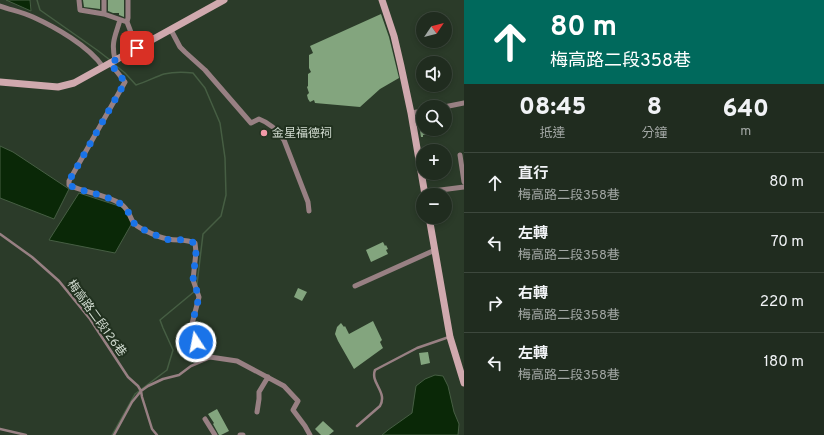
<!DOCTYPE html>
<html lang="zh-TW">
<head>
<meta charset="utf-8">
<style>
  :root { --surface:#202c1f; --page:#283428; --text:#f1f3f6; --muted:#a2a7a4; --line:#3d483d }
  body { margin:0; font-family:Overpass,"Noto Sans TC",sans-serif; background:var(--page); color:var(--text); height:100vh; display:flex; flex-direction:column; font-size:15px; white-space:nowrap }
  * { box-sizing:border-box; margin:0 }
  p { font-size:13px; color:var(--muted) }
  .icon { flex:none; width:22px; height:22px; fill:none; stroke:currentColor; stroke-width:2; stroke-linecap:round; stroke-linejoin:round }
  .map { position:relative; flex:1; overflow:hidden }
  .details { display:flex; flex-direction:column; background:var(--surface); width:360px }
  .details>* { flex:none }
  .banner { background:#00695c; color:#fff; overflow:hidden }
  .needle { width:26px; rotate:55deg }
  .fabs { position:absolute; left:416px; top:12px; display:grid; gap:8px }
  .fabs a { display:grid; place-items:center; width:36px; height:36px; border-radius:50%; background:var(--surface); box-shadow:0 2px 6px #0003,0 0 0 1px var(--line); font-size:20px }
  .pin { position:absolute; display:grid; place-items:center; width:34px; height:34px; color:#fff; margin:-17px; border-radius:8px; box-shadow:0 2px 6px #0006 }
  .me { position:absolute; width:44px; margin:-22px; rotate:349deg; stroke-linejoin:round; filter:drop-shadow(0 0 3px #0008) }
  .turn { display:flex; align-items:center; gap:14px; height:84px; padding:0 20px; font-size:18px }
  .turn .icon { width:52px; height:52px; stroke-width:2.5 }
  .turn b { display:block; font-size:28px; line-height:34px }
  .eta { display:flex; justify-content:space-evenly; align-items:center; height:68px; text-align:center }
  .eta b { font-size:24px; font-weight:800; line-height:28px }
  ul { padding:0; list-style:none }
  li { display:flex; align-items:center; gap:12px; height:60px; padding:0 20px; border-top:1px solid var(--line) }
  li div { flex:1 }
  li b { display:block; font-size:15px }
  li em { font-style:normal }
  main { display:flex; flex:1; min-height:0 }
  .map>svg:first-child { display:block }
</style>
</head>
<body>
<main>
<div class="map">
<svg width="464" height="435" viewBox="0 0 464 435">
  <rect width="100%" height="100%" fill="#2b3b29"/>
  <path fill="#0a2807" stroke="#465e43" d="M6 0H30L31 11Z
    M0 146 13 152 69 189 54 219 0 198Z
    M79 193 125 208 132 223 115 253 49 240Z
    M435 375 443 376 448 386 454 412 459 424 458 435H382L388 430 412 413 416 386 425 379Z"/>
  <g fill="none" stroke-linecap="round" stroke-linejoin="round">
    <path stroke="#465e43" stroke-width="1.5" d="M37 0 40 10 97 50 110 60
      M114 64 125 73 136 85C146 82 155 77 164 74 173 72 184 72 193 73L205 88 220 123 225 158 226 195 221 216 203 234 197 284
      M112 435 135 394 167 370 173 350 163 328 160 320 195 291"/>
  </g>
  <path fill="#83a57e" d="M83 0H100V9L84 7Z
    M108 0H124V17L119 15V13H113L108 11Z
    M381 14 389 37 399 78 380 89 360 107 315 103 314 100 310 102 308 99 307 95 309 93 307 87 308 86V74L311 72 309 68V55L313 53 310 46Z
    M423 124V129H434L435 133 423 135V137H421L419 125Z
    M383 242 385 246 386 245 388 249 386 250 388 254 371 262 366 250Z
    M298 288 307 292 302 301 294 297Z
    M373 321 382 340 380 342 383 348 354 369 338 341 335 334 337 327 341 323 344 327 345 326 349 334Z
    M428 352 430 363 421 365 419 353Z
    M217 409 229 431 221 435H219L213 424 214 423 208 414Z
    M323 421 334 431 329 435H321L315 429Z"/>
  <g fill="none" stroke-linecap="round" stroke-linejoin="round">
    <path stroke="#988083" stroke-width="2.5" d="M0 234 32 257 59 281 90 319 128 377 138 386 141 391 142 397 152 429 157 435
      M357 426 380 406C388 392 370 383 375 370L417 348 449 337
      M0 429 26 435
      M114 435 132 402 141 391 148 386 163 379 179 375 191 366 210 358"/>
    <path stroke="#988083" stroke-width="5" d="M79 0 80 10 104 14 127 22
      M104 0V14
      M128 0V18L127 22 137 48
      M0 6C11 10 22 12 33 17 55 27 89 46 103 67
      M171 30 180 47 185 52 205 70 251 123 259 119C270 123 278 131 284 140L308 202 309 211
      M115 60C111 42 115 37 120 20
      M110 63 125 82 69 181V185C85 193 105 194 121 204 133 212 127 222 142 229 150 233 159 238 168 239 178 241 185 239 195 243L196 252 193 280 199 297 192 324 196 342 210 357 237 361 284 386 298 401 293 410 305 426 310 435
      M444 107 464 103
      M411 113 423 111
      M460 155 464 182
      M425 192 464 187
      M355 286 435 250
      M257 412 259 399V392L268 377
      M205 419 215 435
      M240 435H243"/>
    <path stroke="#d0a9ae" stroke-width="7" d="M382 0 394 36 401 66 411 113 425 195
      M0 82 58 87 74 83 224 0
      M429 217 450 337 464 383"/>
  </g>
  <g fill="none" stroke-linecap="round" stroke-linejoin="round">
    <path stroke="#1a73e8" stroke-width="7" stroke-dasharray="0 12.6" d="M137 48 110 63 125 82 69 181V185C85 193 105 194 121 204 133 212 127 222 142 229 149 232 157 236 165 239 172 241 179 239 186 240 189 241 192 242 195 243L196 252 193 280 199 297 192 324 196 342"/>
  </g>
  <circle fill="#f39aa8" stroke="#21311f" stroke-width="1.5" cx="264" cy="133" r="4"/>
  <g text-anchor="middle" stroke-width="4" stroke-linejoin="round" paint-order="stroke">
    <g font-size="12" fill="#d1dbd0" stroke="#21311f" text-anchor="start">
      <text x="272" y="137">金星福德祠</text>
    </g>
    <g font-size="12" fill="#d1dbd0" stroke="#21311f">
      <text transform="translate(97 318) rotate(54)" y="4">梅高路二段126巷</text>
    </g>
  </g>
</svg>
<div class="fabs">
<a><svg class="needle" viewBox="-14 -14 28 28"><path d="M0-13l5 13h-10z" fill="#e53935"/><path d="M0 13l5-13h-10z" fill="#a2a7a4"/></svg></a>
<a><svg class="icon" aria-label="sound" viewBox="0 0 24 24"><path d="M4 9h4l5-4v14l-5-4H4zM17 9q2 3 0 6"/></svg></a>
<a><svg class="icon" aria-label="search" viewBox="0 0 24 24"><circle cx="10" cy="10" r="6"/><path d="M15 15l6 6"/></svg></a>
<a>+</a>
<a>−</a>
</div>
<div class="pin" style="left:137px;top:48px;background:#d93025"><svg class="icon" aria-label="arrive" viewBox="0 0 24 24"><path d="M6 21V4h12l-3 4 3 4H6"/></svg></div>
<svg class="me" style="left:196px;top:342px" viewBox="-20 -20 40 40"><circle r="17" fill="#1a73e8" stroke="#fff" stroke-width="3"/><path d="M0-11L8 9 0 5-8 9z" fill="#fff"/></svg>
</div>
<section class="details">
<div class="banner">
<div class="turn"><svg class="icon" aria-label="ahead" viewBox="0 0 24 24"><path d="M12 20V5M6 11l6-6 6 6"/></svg><div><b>80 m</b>梅高路二段358巷</div></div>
</div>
<div class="eta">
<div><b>08:45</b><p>抵達</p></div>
<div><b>8</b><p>分鐘</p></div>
<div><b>640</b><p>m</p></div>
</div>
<ul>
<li><svg class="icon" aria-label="ahead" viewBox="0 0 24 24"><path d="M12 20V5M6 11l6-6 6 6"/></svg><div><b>直行</b><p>梅高路二段358巷</p></div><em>80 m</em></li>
<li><svg class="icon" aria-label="left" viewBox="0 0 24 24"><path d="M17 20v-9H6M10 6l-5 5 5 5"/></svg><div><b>左轉</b><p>梅高路二段358巷</p></div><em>70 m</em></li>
<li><svg class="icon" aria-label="right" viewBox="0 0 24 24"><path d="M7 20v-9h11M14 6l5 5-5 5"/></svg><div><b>右轉</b><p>梅高路二段358巷</p></div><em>220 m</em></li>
<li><svg class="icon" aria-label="left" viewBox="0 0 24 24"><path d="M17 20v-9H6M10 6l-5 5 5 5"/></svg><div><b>左轉</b><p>梅高路二段358巷</p></div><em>180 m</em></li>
</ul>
</section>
</main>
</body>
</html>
